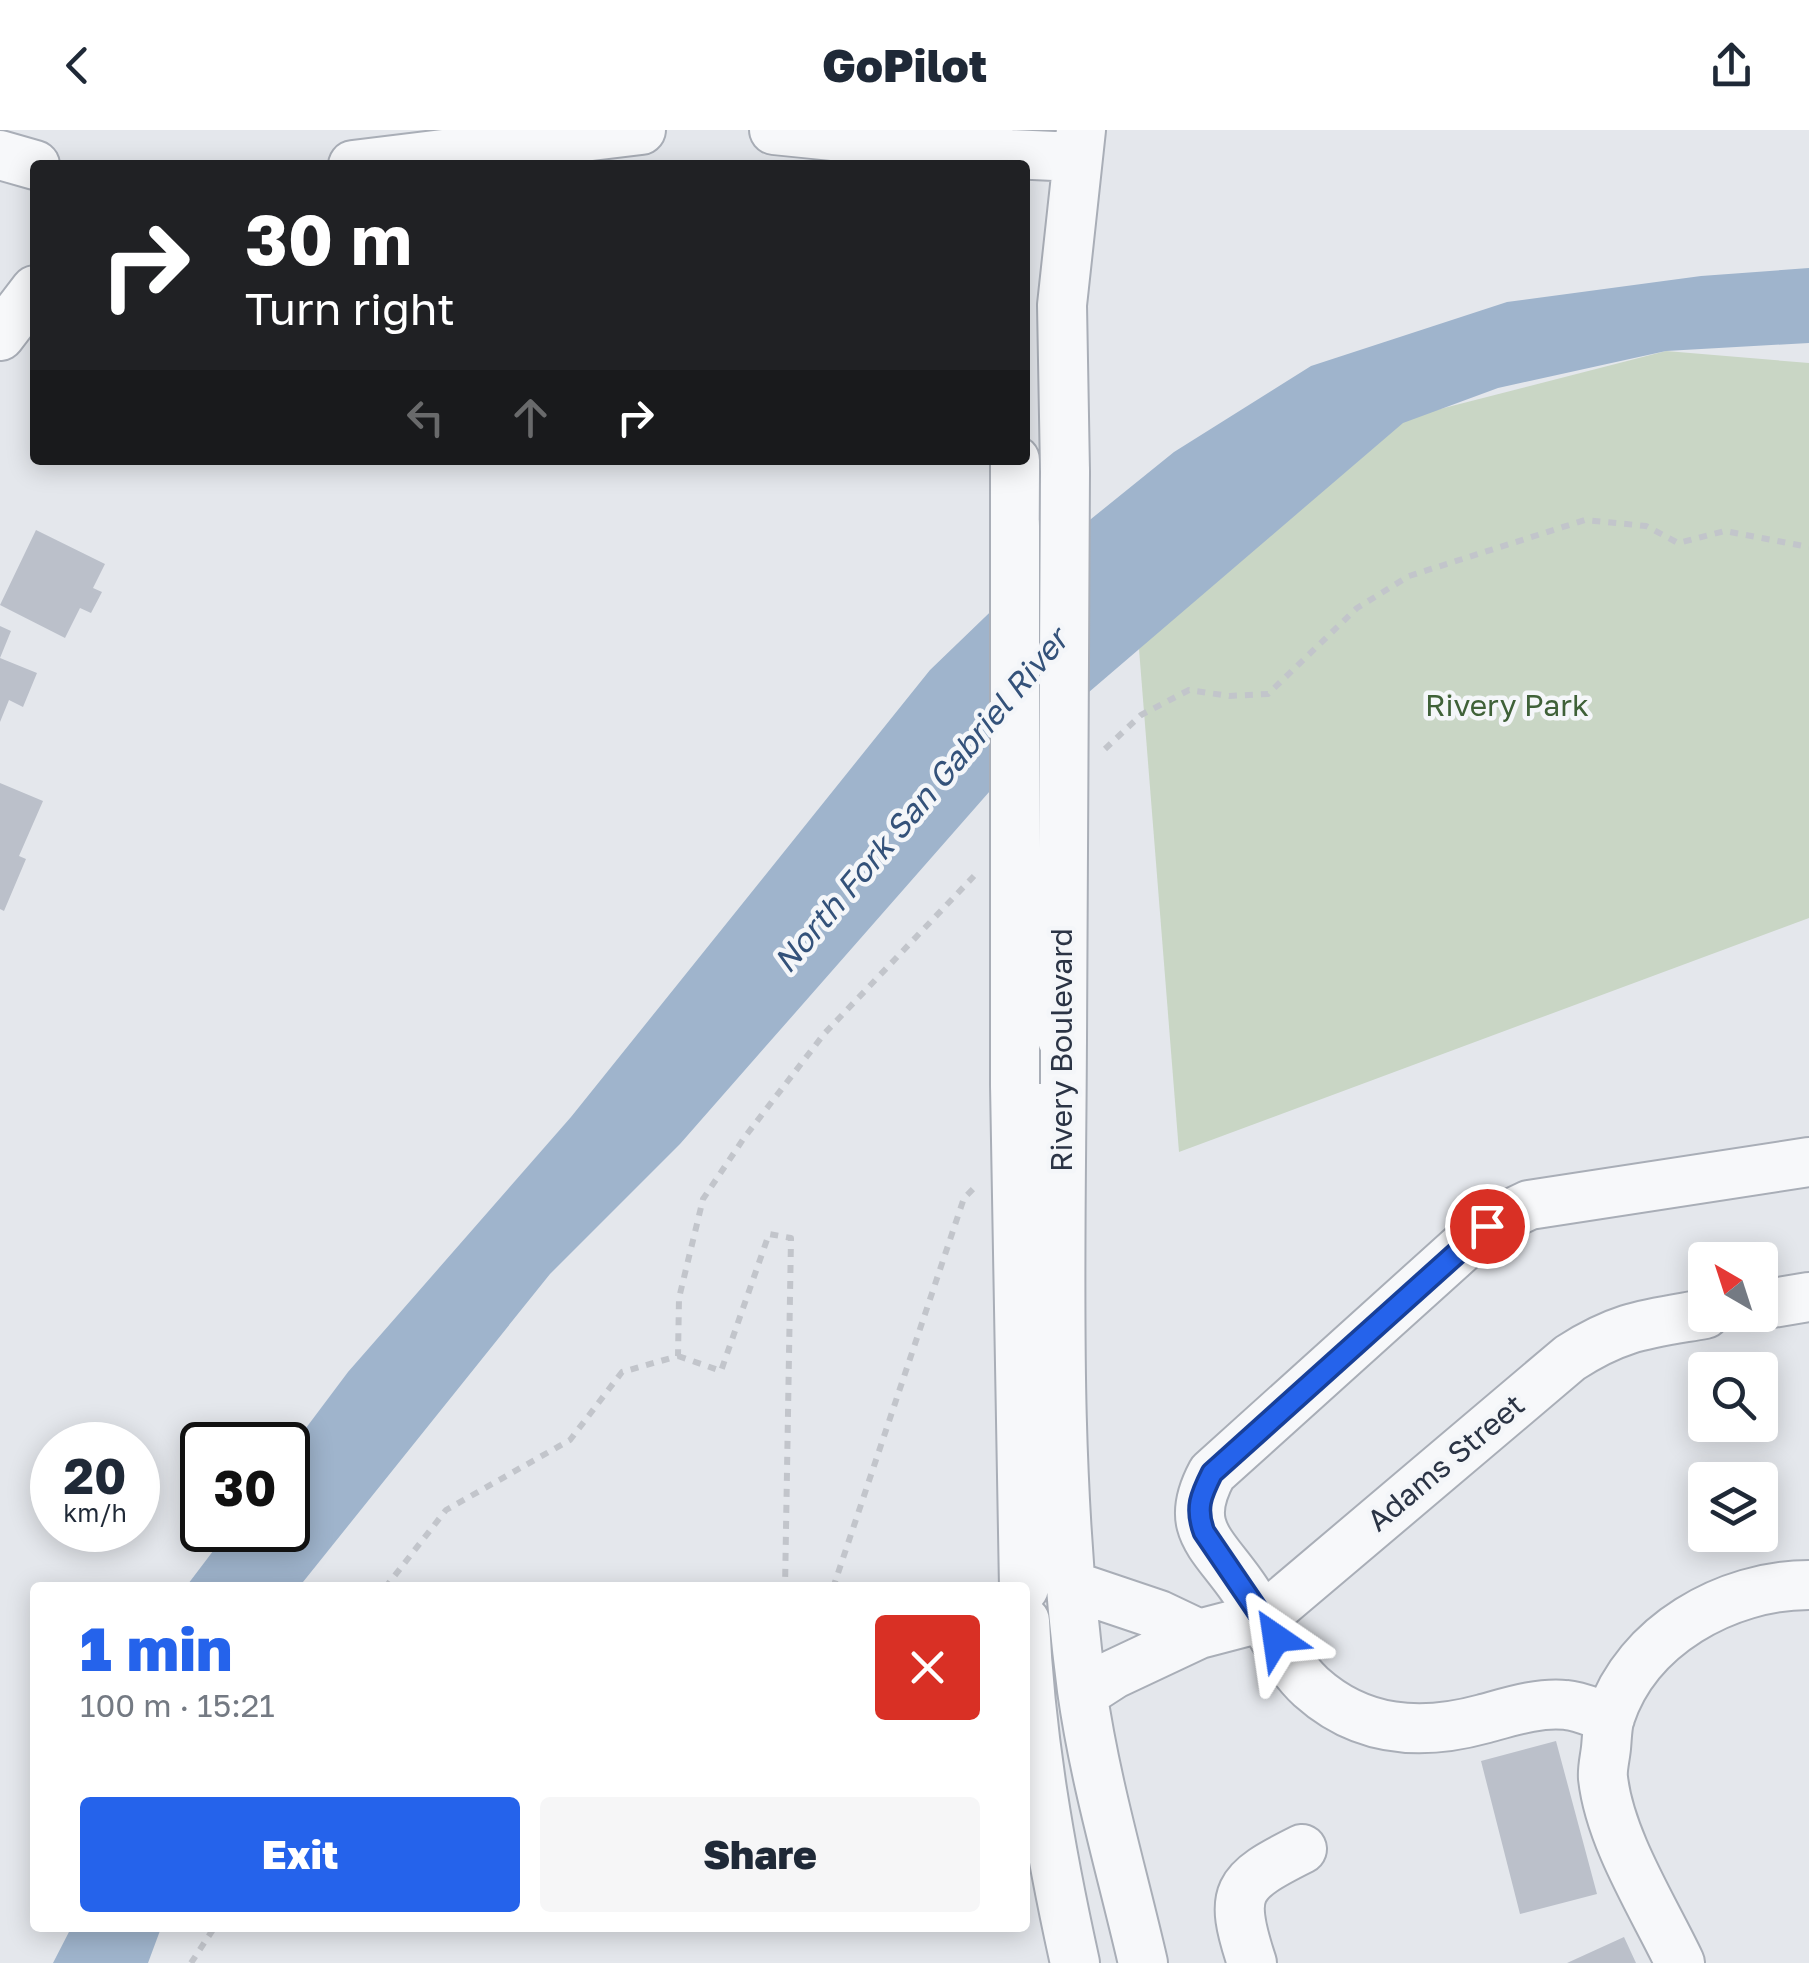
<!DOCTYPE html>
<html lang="en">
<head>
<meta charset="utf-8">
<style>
  :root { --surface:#fff; --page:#f6f6f7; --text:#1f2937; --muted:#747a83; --accent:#2563eb }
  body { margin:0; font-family:"Golos Text",sans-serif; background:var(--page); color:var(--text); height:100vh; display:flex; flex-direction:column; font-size:38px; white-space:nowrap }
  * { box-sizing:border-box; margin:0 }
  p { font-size:32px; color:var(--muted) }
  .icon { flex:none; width:55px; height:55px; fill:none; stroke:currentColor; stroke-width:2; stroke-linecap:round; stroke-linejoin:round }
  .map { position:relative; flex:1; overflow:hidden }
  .sheet { position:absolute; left:30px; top:1452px; width:1000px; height:350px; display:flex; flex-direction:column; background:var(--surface); border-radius:10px; box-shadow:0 5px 25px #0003 }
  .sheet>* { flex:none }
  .top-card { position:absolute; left:30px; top:30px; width:1000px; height:305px; border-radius:10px; box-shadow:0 5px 25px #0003; background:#202124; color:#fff; overflow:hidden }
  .needle { width:65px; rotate:321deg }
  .fabs { position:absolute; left:1688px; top:1112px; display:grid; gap:20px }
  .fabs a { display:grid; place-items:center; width:90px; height:90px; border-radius:10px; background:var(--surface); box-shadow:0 5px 25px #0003; font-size:50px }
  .speed { position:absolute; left:30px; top:1292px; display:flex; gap:20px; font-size:50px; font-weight:700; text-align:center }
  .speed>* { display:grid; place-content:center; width:130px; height:130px; border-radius:50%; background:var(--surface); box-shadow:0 5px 25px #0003; line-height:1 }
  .speed small { font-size:25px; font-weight:400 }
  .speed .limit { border:5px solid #111; border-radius:15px; background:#fff; color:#111 }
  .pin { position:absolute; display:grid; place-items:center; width:85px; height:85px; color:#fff; margin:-42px; border:5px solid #fff; border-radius:50%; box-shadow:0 2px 10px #0007 }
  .me { position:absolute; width:110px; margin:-55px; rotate:328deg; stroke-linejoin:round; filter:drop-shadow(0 0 8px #0008) }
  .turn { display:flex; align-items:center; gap:35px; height:210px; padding:0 50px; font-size:45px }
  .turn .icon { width:130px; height:130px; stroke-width:2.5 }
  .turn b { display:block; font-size:70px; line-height:85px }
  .lanes { display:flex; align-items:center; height:95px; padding:0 50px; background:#0003; justify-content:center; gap:50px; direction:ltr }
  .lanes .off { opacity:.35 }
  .round { display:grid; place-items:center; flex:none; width:105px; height:105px; border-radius:10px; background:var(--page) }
  .headline { display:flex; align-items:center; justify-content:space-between; height:170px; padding:0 50px }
  h1 { font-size:60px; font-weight:800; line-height:75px; color:var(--accent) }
  .action { display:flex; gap:20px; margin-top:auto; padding:20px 50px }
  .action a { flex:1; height:115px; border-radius:10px; background:var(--accent); color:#fff; font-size:40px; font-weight:800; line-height:115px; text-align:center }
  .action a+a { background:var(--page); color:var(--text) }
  header { display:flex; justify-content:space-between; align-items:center; height:130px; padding:0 50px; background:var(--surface); font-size:45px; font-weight:800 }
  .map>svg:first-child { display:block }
</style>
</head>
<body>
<header><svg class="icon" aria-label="back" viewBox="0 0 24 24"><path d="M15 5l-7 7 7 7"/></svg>GoPilot<svg class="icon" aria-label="share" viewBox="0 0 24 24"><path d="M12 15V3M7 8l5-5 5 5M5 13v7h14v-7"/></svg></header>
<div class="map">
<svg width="1809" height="1833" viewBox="0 0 1809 1833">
  <rect width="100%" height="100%" fill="#e4e7ec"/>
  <path fill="#c9d6c5" d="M1666 221 1809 233V788L1179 1022 1139 519 1354 301Z"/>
  <path fill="#9fb4cc" d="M1809 138V213L1666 221 1498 258 1403 293 1040 604 680 1014 550 1144 299 1457 185 1458 229 1400H288V1322L348 1242 571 987 930 540 1065 410 1174 322 1311 236 1507 172 1701 146Z
    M71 1798H161L148 1833H53Z"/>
  <path fill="#bbc0ca" d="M36 400 105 434 93 458 102 462 91 483 80 478 65 508 0 475Z
    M0 496 11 501 0 528Z
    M0 528 37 543 23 577 9 570 0 592Z
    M0 653 43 671 19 726 26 729 4 781 0 779Z
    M1556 1611 1597 1764 1520 1784 1481 1631Z
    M1624 1807 1636 1833H1567Z"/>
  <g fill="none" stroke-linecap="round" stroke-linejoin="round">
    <g stroke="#a9aeb7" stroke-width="52">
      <path id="minor" d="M774 0 1010 24 1076 27
        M0 25 35 35
        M353 35 641 0
        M0 206 35 160
        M1015 330V396
        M1065 342 1062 175 1081 0
        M1062 909C1061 1126 1053 1344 1082 1560 1095 1652 1122 1742 1143 1833
        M1015 954 1024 1458
        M1760 1175 1809 1167
        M1070 1455 1159 1485 1199 1504
        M1025 1491C1030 1606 1050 1720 1075 1833
        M1083 1564 1114 1544 1199 1504 1264 1487 1570 1228C1621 1195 1648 1194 1705 1184
        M1610 1588C1596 1584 1580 1576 1566 1575 1539 1572 1509 1582 1483 1589 1421 1606 1361 1602 1311 1557 1282 1530 1265 1488 1242 1456 1211 1412 1183 1397 1212 1343L1487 1095 1529 1075 1809 1032
        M1252 1833C1228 1761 1236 1752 1302 1719
        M1680 1833C1654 1778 1610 1710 1603 1648 1602 1639 1605 1628 1606 1618 1607 1608 1607 1596 1610 1587 1637 1505 1727 1455 1809 1455"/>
    </g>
    <path stroke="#c2c5cb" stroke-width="6" stroke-dasharray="8 8" stroke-linecap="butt" d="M1105 619 1141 585 1189 560 1229 566 1268 564 1357 478 1409 446 1585 390 1646 396 1678 413 1725 401 1809 417
      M678 1226 721 1241 769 1104 791 1108 785 1458
      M385 1458 446 1380 570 1310 622 1242 678 1226 679 1168 703 1069 744 1008 824 904 974 746
      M833 1458 964 1068 976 1056
      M191 1833 214 1798"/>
    <use href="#minor" stroke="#f7f8fa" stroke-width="48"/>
    <g stroke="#a9aeb7" stroke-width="52" stroke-linecap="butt">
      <path id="minor-bridge" d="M1015 396V954
        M1062 909 1065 342"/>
    </g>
    <use href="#minor-bridge" stroke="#f7f8fa" stroke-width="48"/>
  </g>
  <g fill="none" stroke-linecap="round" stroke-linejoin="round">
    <g stroke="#184099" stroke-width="25">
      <path id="route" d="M1276 1508 1204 1402C1195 1378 1201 1365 1212 1343L1487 1096"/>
    </g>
    <use href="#route" stroke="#2563eb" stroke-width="18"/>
  </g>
  <g text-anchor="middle" stroke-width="9" stroke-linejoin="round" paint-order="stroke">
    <g font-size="30" fill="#3f6138" stroke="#f4f6f9">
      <text x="1507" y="586">Rivery Park</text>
    </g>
    <g font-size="30" fill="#2b3445" stroke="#f4f6f9">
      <text transform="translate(1062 920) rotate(-90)" y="10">Rivery Boulevard</text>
      <text transform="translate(1446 1333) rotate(-40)" y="10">Adams Street</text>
    </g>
    <g font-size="32" font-style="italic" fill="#34527a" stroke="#f4f6f9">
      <text transform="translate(921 671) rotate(-50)" y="11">North Fork San Gabriel River</text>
    </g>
  </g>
</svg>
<div class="fabs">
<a><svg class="needle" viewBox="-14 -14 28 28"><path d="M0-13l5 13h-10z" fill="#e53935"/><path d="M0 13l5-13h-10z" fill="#747a83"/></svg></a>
<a><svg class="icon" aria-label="search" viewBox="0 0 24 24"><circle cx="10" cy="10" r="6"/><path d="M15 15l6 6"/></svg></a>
<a><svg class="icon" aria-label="layers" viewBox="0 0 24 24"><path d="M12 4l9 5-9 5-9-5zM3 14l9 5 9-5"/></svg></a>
</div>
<div class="speed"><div>20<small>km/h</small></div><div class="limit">30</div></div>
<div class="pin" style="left:1487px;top:1096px;background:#d93025"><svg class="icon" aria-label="arrive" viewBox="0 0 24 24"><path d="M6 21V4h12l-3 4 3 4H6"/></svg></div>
<svg class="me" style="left:1276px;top:1508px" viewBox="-20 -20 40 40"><path d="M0-17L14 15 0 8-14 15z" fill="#2563eb" stroke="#fff" stroke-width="4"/></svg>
<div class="top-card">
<div class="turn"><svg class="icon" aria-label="right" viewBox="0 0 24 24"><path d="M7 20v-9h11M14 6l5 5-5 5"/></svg><div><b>30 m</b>Turn right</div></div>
<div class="lanes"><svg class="icon off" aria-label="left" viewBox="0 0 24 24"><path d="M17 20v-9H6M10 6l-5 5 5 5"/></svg><svg class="icon off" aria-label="ahead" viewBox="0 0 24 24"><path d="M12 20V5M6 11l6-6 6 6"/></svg><svg class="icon" aria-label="right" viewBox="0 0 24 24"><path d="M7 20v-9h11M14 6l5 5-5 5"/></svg></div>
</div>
<section class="sheet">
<div class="headline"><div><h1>1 min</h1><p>100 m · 15:21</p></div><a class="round" style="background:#d93025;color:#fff"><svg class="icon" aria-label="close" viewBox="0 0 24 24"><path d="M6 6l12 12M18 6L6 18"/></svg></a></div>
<div class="action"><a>Exit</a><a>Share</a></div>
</section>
</div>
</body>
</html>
